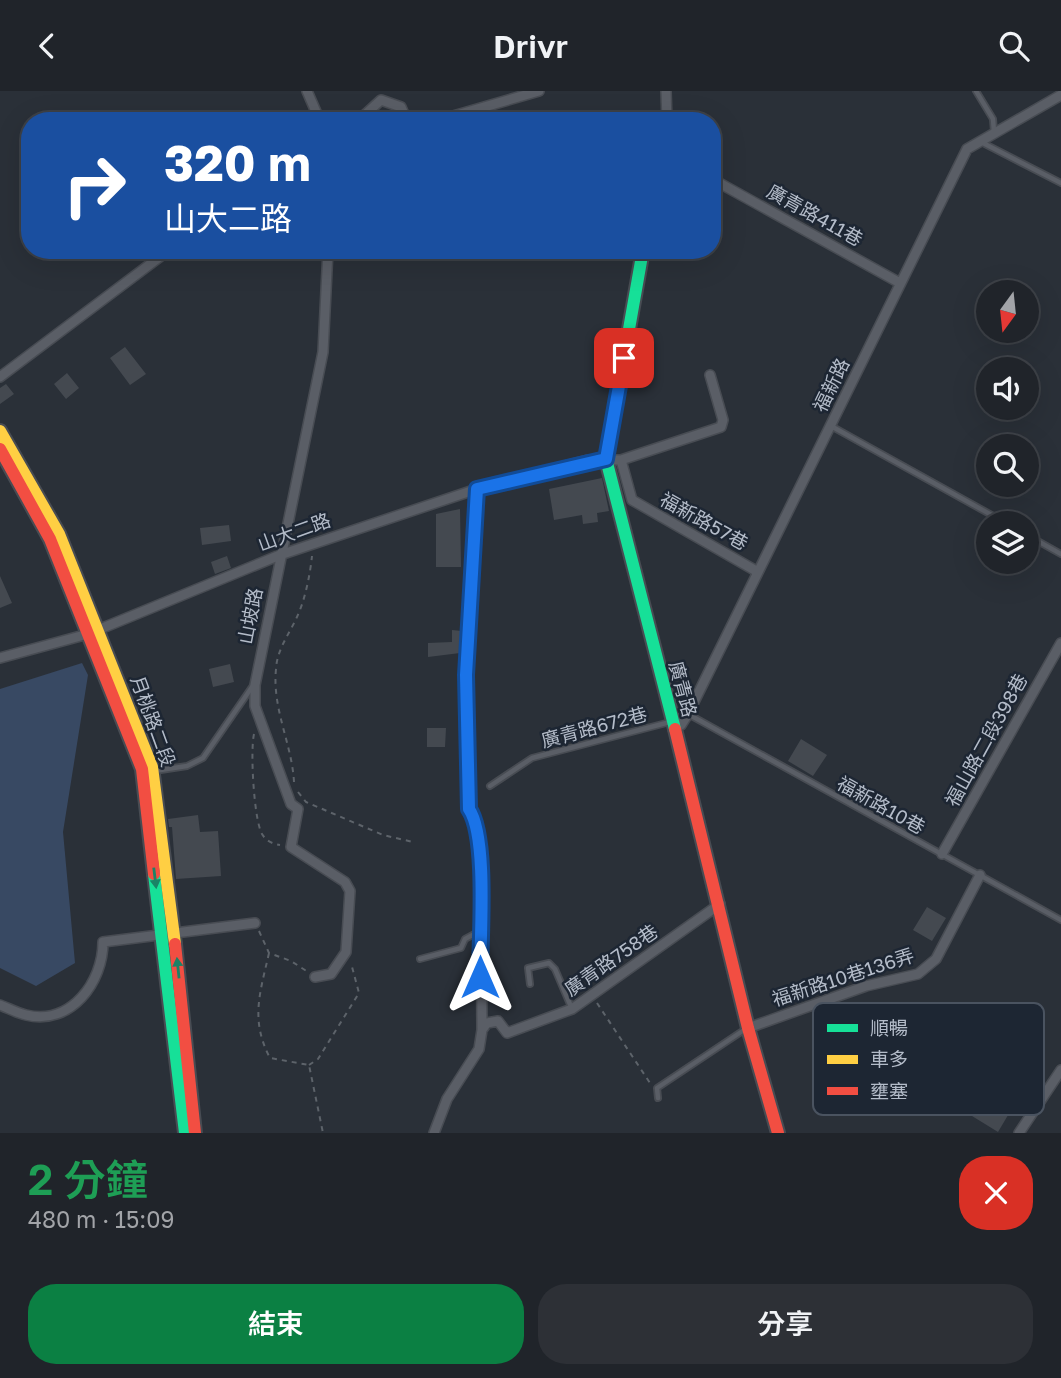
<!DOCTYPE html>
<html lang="zh-TW">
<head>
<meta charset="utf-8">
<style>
  :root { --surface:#20242a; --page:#2d3036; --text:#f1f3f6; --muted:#a2a4a8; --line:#3d4147; --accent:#0b8043 }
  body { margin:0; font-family:"Golos Text","Noto Sans TC",sans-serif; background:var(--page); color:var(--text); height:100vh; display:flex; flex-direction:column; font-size:26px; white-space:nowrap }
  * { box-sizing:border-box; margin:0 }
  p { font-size:23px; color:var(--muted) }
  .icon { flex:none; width:38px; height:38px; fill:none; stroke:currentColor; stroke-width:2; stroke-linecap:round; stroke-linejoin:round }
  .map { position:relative; height:1042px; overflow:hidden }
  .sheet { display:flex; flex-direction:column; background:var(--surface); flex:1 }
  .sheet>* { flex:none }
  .banner { position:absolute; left:21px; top:21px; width:700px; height:147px; border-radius:28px; box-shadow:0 7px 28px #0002,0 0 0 2px var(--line); background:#1a4fa0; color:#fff; overflow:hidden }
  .needle { width:46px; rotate:195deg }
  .controls { position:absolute; left:976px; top:189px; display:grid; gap:14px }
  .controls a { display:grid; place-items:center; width:63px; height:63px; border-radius:50%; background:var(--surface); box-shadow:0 7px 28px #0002,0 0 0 2px var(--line); font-size:35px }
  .pin { position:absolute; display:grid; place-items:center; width:60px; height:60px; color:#fff; margin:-30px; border-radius:14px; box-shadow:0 4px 10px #0006 }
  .me { position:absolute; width:77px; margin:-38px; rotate:0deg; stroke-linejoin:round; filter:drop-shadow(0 0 5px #0008) }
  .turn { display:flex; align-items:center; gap:24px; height:147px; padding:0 28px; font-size:32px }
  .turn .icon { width:91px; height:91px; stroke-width:2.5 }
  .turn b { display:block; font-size:49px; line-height:60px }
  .round { display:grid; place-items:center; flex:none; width:74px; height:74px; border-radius:28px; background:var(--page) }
  .overview { display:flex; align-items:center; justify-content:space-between; height:119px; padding:0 28px }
  h1 { font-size:42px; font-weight:600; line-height:52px; color:#1e9e55 }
  .primary-button { display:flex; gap:14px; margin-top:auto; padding:14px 28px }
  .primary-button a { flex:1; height:80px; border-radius:28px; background:var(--accent); color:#fff; font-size:28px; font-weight:600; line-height:80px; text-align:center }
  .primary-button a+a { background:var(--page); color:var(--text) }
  header { display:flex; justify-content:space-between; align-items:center; height:91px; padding:0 28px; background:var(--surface); font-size:32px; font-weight:600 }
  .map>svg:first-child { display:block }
</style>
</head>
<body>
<header><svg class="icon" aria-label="back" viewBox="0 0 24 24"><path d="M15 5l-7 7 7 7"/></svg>Drivr<svg class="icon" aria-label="search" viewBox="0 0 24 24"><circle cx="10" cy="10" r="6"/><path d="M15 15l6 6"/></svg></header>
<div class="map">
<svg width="1061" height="1042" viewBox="0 0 1061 1042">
  <rect width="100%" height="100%" fill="#2a3038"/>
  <path fill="#384963" d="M82 572 88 584 63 741 75 872 36 895 0 877V598Z"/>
  <path fill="#444950" d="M125 256 146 283 130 294 110 267Z
    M67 282 79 297 66 308 54 293Z
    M6 293 14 303 0 313V297Z
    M602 387 609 420 597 422 598 431 583 433 582 424 554 429 549 398Z
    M460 418 461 476H436V423Z
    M229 434 231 450 202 454 200 437Z
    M227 465 231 477 215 483 211 471Z
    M0 485 12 512 0 517Z
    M452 539 462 540 460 562 428 566V552L452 551Z
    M230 573 234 591 213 596 209 578Z
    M427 637H446L445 656H427Z
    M801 648 827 664 813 685 788 670Z
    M198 724 200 741 218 740 221 785 176 788 172 736H169L168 728Z
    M927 816 946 827 932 850 913 839Z
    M999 985 1013 994 1007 1003 1017 1009 998 1041 972 1025Z"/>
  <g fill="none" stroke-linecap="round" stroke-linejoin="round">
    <g stroke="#484c53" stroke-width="8">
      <path id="lane" d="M976 0 993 28 994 41
        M981 51 1061 92
        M831 335 1006 432
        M1027 444 1061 463
        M688 623 1061 829
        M154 680 187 675 203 667 252 596
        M490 695 532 667 670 631
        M420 868 461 857 465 848 480 840
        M530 893 528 877 549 872 555 878 572 918
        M658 1007 657 997 747 937"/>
    </g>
    <g stroke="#484c53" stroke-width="12">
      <path id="street" d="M307 0 320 30
        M666 0 667 30
        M358 30 381 9 401 16 407 30
        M436 30 539 0
        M712 88 900 192
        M0 286 169 159
        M621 369 632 409 758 481
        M0 567 88 543 280 464 477 398 588 369H621L721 336 723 329 710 284
        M673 637 681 634 688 623 967 58 1061 4
        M942 763 1061 552
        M315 886 331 883 346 861 350 800 345 791 291 756 298 718 291 713 255 615V594L323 261 328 159
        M0 914C8 917 17 922 26 924 71 935 103 891 103 851L255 832
        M748 937 866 895 918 883 936 868 980 784
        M482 939 487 932 498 930 507 942 572 918 720 813
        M434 1042 447 1008 479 958 482 939 481 788 476 728 469 718 466 584 477 398
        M1019 1042 1061 979"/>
    </g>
    <g stroke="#484c53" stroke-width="16">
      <path id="fast" d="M643 159 606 368 675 638
        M154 783 185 1042"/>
    </g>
    <g stroke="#484c53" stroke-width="16">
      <path id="slow" d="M0 340 59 443 152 676 175 853"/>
    </g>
    <g stroke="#484c53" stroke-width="16">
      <path id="jam" d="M0 358 50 448 142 678 154 783
        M675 638 748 937 778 1042
        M175 853 195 1042"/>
    </g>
    <path stroke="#5d636a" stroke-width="2" stroke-dasharray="5 5" stroke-linecap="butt" d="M254 643C250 660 254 729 262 743 266 750 273 753 280 754
      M294 691C292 653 272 618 276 578 277 559 288 545 296 528 305 510 310 484 312 465
      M298 701 306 711 383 744 413 751
      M259 840 269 862 291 870 308 881
      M269 862C260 902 250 929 270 967L309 974 323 1042
      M597 912 650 992
      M309 974 318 968 359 902 351 872"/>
    <use href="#lane" stroke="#5a5e66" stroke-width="4.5"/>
    <use href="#street" stroke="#5a5e66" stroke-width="9"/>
    <use href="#fast" stroke="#16e098" stroke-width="12"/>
    <use href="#slow" stroke="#ffcf43" stroke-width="12"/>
    <use href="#jam" stroke="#f24e42" stroke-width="12"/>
  </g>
  <defs><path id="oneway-solid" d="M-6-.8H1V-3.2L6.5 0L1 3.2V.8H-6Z" transform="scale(1.75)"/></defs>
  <g fill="#1a8366">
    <use href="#oneway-solid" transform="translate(155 787) rotate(83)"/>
    <use href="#oneway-solid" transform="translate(178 877) rotate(-96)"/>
  </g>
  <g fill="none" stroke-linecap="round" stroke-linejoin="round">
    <g stroke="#114b97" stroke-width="18">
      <path id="route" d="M480 886C480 848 488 746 469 718L466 584 477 398 606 368 624 267"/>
    </g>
    <use href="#route" stroke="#1a73e8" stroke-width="12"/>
  </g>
  <g text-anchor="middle" stroke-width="5" stroke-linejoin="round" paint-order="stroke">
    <g font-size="19" fill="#b4bcc9" stroke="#1d2633">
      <text transform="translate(815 124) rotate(29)" y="7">廣青路411巷</text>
      <text transform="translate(831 294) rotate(-64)" y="7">福新路</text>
      <text transform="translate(704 430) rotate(29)" y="7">福新路57巷</text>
      <text transform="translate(294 441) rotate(-20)" y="7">山大二路</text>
      <text transform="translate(250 525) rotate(-79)" y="7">山坡路</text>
      <text transform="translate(683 598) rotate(75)" y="7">廣青路</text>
      <text transform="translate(153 630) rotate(70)" y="7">月桃路二段</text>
      <text transform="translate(594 636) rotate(-15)" y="7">廣青路672巷</text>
      <text transform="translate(986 649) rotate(-61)" y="7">福山路二段398巷</text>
      <text transform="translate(881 714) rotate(29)" y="7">福新路10巷</text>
      <text transform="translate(611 869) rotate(-35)" y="7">廣青路758巷</text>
      <text transform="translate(843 886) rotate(-18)" y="7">福新路10巷136弄</text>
    </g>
  </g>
  <rect x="813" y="912" width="231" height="112" rx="10" fill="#1d2633" stroke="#4a5360" stroke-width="2"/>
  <rect x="827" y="933" width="31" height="8" fill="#16e098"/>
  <rect x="827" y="964" width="31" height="9" fill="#ffcf43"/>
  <rect x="827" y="996" width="31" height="8" fill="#f24e42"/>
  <g font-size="19" fill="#b4bcc9">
    <text x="870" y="944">順暢</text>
    <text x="870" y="975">車多</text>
    <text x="870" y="1007">壅塞</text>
  </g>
</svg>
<div class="controls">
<a><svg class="needle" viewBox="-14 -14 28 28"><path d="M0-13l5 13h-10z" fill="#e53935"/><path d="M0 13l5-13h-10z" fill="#a2a4a8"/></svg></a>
<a><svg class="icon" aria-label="sound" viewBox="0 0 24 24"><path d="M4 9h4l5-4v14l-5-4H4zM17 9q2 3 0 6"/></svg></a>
<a><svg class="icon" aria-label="search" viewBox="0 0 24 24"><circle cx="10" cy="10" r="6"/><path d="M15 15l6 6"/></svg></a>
<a><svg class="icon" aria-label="layers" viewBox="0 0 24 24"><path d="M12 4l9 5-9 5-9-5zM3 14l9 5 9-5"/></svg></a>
</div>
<div class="pin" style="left:624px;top:267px;background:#d93025"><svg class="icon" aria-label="arrive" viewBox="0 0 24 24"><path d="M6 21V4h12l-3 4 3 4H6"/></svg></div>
<svg class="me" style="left:480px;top:886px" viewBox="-20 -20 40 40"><path d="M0-17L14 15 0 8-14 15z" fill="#1a73e8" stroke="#fff" stroke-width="4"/></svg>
<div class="banner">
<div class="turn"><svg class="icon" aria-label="right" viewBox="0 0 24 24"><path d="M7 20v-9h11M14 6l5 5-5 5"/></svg><div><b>320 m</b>山大二路</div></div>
</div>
</div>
<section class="sheet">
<div class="overview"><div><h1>2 分鐘</h1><p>480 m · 15:09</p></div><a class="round" style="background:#d93025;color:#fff"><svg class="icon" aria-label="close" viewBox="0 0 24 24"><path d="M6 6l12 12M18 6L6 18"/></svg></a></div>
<div class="primary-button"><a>結束</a><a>分享</a></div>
</section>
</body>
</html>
